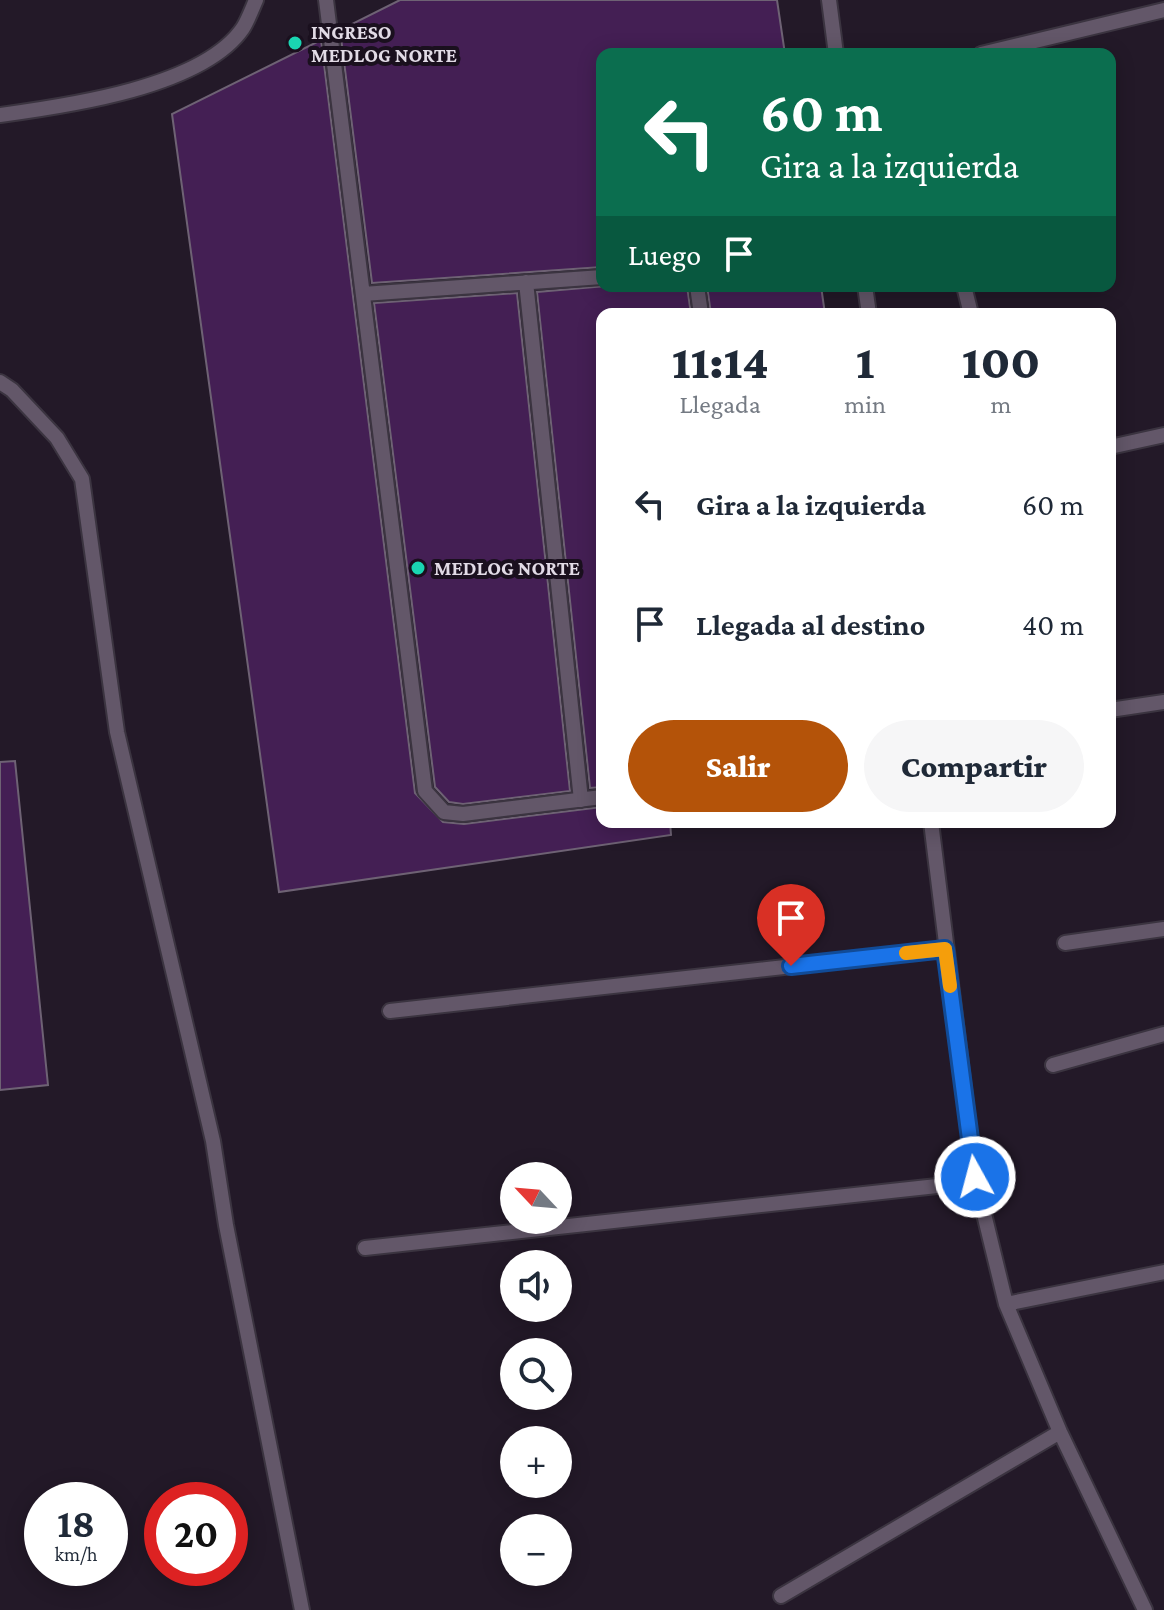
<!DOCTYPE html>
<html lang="es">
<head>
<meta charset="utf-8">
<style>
  :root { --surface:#fff; --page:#f6f6f7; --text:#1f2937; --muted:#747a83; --accent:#b45309 }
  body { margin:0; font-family:"Crimson Pro",serif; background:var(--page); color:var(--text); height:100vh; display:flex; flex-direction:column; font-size:30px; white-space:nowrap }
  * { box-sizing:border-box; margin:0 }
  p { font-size:26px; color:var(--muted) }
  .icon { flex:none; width:44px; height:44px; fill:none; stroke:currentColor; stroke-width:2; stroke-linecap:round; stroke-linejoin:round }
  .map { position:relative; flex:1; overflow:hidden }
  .side { position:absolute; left:596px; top:308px; width:520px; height:520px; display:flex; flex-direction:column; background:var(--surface); border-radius:16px; box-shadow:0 4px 20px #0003 }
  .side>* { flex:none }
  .top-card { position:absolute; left:596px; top:48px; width:520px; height:244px; border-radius:16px; box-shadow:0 4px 20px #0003; background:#0b6e4f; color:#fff; overflow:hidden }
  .needle { width:52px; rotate:296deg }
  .tools { position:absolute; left:500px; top:1162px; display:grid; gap:16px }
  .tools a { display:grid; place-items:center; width:72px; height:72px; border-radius:50%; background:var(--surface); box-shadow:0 4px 20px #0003; font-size:40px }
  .speed { position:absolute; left:24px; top:1482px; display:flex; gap:16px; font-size:40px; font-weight:700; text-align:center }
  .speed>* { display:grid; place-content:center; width:104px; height:104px; border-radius:50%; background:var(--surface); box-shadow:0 4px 20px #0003; line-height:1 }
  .speed small { font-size:20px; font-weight:400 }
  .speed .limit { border:12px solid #d22; background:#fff; color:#111 }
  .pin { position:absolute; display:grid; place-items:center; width:68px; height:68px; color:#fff; margin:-82px -34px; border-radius:50% 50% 50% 0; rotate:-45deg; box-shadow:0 0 8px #0007 }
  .pin .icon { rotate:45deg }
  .me { position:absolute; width:88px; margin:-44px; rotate:353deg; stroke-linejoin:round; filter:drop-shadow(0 0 6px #0008) }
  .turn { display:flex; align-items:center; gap:28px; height:168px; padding:0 32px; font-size:36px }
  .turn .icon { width:104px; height:104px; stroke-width:2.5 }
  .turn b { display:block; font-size:56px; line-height:68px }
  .then { display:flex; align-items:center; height:76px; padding:0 32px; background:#0003; gap:16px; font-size:30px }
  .eta { display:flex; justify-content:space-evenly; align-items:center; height:136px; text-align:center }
  .eta b { font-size:48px; font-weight:800; line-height:56px }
  .cta { display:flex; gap:16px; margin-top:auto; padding:16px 32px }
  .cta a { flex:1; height:92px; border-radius:48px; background:var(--accent); color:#fff; font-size:32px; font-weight:800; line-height:92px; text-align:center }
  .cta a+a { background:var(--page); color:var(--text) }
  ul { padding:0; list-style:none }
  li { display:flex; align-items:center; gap:24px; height:120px; padding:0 32px }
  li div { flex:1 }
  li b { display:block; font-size:30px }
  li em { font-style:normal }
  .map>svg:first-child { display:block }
</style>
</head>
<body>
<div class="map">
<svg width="1164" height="1610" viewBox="0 0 1164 1610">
  <rect width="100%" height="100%" fill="#231928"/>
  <path fill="#441f54" stroke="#6e6274" stroke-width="2" d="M400 0H777L785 54H602V267L372 283 340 30Z
    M321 40 415 793 443 822 464 824 602 807V822H670L671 835 279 892 172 114Z
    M606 286H687L691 314H602V787L590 788 537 292Z
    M707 286H821L825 314H711Z
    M517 293 570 791 463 804 449 802 435 787 374 303Z
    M15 761 48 1085 0 1090V762Z"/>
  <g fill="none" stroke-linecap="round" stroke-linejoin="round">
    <g stroke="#3b3440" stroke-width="18">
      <path id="lane" d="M326 0 425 791 444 812 463 814 602 797
        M829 0 836 54
        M981 54 1164 10
        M0 115C67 106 203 87 243 28 248 20 252 9 256 0
        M526 282 581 800
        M697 286 701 314
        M865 286 869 314
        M964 286 971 314
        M363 294 602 277
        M0 382 12 390 57 438 82 479 117 732 213 1141 226 1225 302 1610
        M1110 447 1164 435
        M1110 710 1164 702
        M931 822 975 1177 1006 1304 1060 1432 1145 1610
        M1065 943 1164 929
        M390 1011 945 949
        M1053 1065 1164 1034
        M365 1248 937 1186 975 1177
        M1006 1304 1164 1272
        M781 1596 1060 1432"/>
    </g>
    <use href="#lane" stroke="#635769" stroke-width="14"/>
  </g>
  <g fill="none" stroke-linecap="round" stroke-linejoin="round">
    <g stroke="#114b97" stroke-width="20">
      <path id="route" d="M791 966 945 949 975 1177"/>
    </g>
    <use href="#route" stroke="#1a73e8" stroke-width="14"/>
    <path stroke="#f59e0b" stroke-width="14" d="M906 953 945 949 950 986"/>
  </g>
  <g fill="#1ad5b2" stroke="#1a101e" stroke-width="3">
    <circle cx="295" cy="43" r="8"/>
    <circle cx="418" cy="568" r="8"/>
  </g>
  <g text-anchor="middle" stroke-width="8" stroke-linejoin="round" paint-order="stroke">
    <g font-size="20" font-weight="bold" fill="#e2dbe6" stroke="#1a101e" text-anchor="start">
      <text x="311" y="39">INGRESO<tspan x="311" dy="23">MEDLOG NORTE</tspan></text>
      <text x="434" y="575">MEDLOG NORTE</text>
    </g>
  </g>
</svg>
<div class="tools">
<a><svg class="needle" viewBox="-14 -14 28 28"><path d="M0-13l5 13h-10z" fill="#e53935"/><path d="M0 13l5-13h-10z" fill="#747a83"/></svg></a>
<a><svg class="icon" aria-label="sound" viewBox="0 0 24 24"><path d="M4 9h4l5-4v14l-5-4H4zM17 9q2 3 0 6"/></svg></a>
<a><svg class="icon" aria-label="search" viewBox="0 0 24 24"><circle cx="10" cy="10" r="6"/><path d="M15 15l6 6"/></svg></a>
<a>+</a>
<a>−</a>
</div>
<div class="speed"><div>18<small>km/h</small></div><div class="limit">20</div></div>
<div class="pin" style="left:791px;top:966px;background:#d93025"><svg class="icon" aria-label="arrive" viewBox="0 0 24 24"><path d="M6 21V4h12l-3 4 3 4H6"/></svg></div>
<svg class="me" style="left:975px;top:1177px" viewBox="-20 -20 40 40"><circle r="17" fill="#1a73e8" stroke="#fff" stroke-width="3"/><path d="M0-11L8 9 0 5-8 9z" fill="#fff"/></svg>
<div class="top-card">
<div class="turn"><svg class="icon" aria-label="left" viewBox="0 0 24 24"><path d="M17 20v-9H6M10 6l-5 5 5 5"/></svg><div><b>60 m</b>Gira a la izquierda</div></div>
<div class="then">Luego<svg class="icon" aria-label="arrive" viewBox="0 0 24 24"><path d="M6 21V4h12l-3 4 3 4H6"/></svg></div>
</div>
<section class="side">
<div class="eta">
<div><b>11:14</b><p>Llegada</p></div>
<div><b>1</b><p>min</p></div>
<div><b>100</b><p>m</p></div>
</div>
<ul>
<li><svg class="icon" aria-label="left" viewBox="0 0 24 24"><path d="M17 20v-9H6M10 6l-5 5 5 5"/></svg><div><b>Gira a la izquierda</b></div><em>60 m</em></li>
<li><svg class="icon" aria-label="arrive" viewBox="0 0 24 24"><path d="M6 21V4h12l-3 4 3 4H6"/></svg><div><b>Llegada al destino</b></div><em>40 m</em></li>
</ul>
<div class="cta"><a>Salir</a><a>Compartir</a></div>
</section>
</div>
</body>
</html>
